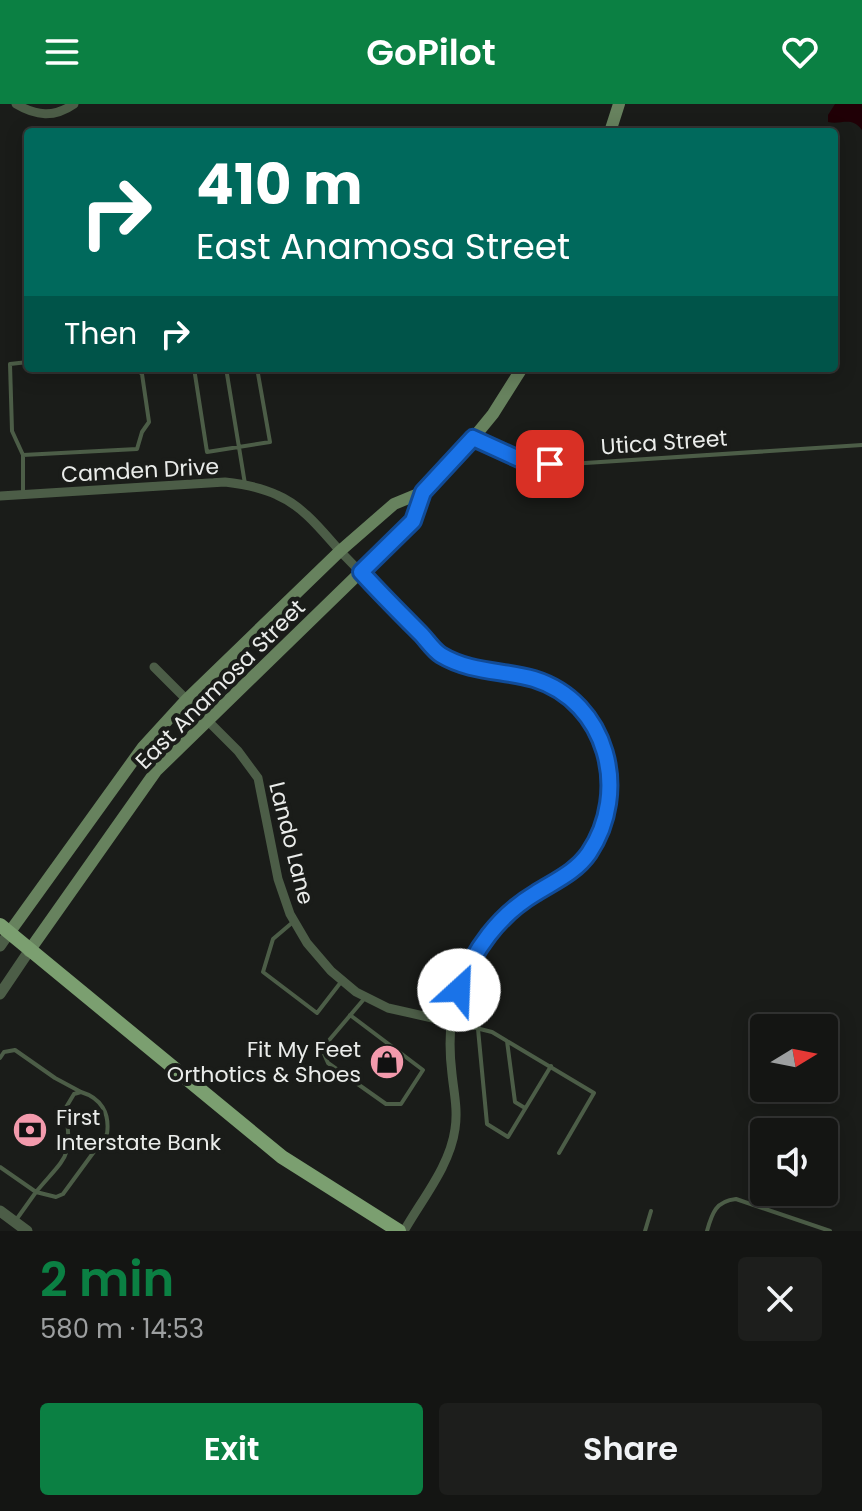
<!DOCTYPE html>
<html lang="en">
<head>
<meta charset="utf-8">
<style>
  :root { --surface:#141513; --page:#1d1e1c; --text:#f1f3f6; --muted:#9d9fa0; --line:#333433; --accent:#0b8043 }
  body { margin:0; font-family:Poppins,sans-serif; background:var(--page); color:var(--text); height:100vh; display:flex; flex-direction:column; font-size:30px; white-space:nowrap }
  * { box-sizing:border-box; margin:0 }
  p { font-size:26px; color:var(--muted) }
  .icon { flex:none; width:44px; height:44px; fill:none; stroke:currentColor; stroke-width:2; stroke-linecap:round; stroke-linejoin:round }
  .map { position:relative; height:1127px; overflow:hidden }
  .details { display:flex; flex-direction:column; background:var(--surface); flex:1 }
  .details>* { flex:none }
  .hud { position:absolute; left:24px; top:24px; width:814px; height:244px; border-radius:8px; box-shadow:0 4px 20px #0003,0 0 0 2px var(--line); background:#00695c; color:#fff; overflow:hidden }
  .needle { width:52px; rotate:80deg }
  .tools { position:absolute; left:750px; top:910px; display:grid; gap:16px }
  .tools a { display:grid; place-items:center; width:88px; height:88px; border-radius:8px; background:var(--surface); box-shadow:0 4px 20px #0003,0 0 0 2px var(--line); font-size:40px }
  .pin { position:absolute; display:grid; place-items:center; width:68px; height:68px; color:#fff; margin:-34px; border-radius:16px; box-shadow:0 4px 12px #0006 }
  .me { position:absolute; width:88px; margin:-44px; rotate:25deg; stroke-linejoin:round; filter:drop-shadow(0 0 6px #0008) }
  .turn { display:flex; align-items:center; gap:28px; height:168px; padding:0 40px; font-size:36px }
  .turn .icon { width:104px; height:104px; stroke-width:2.5 }
  .turn b { display:block; font-size:56px; line-height:68px }
  .then { display:flex; align-items:center; height:76px; padding:0 40px; background:#0003; gap:16px; font-size:30px }
  .round { display:grid; place-items:center; flex:none; width:84px; height:84px; border-radius:8px; background:var(--page) }
  .head { display:flex; align-items:center; justify-content:space-between; height:136px; padding:0 40px }
  h1 { font-size:48px; font-weight:600; line-height:60px; color:var(--accent) }
  .cta { display:flex; gap:16px; margin-top:auto; padding:16px 40px }
  .cta a { flex:1; height:92px; border-radius:8px; background:var(--accent); color:#fff; font-size:32px; font-weight:600; line-height:92px; text-align:center }
  .cta a+a { background:var(--page); color:var(--text) }
  header { display:flex; justify-content:space-between; align-items:center; height:104px; padding:0 40px; background:var(--accent); color:#fff; font-size:36px; font-weight:600 }
  .map>svg:first-child { display:block }
</style>
</head>
<body>
<header><svg class="icon" aria-label="menu" viewBox="0 0 24 24"><path d="M4 6h16M4 12h16M4 18h16"/></svg>GoPilot<svg class="icon" aria-label="heart" viewBox="0 0 24 24"><path d="M12 20l-8-8c-3-5 5-10 8-4 3-6 11-1 8 4z"/></svg></header>
<div class="map">
<svg width="862" height="1127" viewBox="0 0 862 1127">
  <rect width="100%" height="100%" fill="#1a1c19"/>
  <path fill="#200006" d="M835 0H862V26C851 12 842 21 828 18V11Z"/>
  <g fill="none" stroke-linecap="round" stroke-linejoin="round">
    <path stroke="#4c5d47" stroke-width="4" d="M194 264 207 348 270 338 257 264
      M226 264 245 380
      M474 335 530 360H570L862 341
      M23 351 137 345 142 328 149 318 142 270 136 264
      M23 388V351L12 327 10 260 28 258
      M293 818 273 835 263 868 317 909 341 878
      M350 911 423 966 401 1000H386L328 959 324 950 325 941 364 895
      M452 918 492 928 594 989 559 1049
      M478 925 487 1020 508 1033 551 962
      M507 937 515 998 525 1004
      M0 954 4 948 15 946 55 974 81 988
      M81 988C101 994 110 1009 107 1030L63 1090 56 1093 36 1088C66 1052 74 1054 65 1005L74 990Z
      M0 1063 36 1088 16 1116
      M645 1127 651 1107
      M707 1127C712 1109 716 1097 736 1095L830 1127"/>
    <path stroke="#4c5d47" stroke-width="9" d="M16 0C36 12 54 14 74 0
      M0 392 225 378C242 380 261 383 277 391 303 402 322 427 340 447 367 475 394 502 420 530 427 537 434 546 442 551 499 586 551 555 595 624 622 666 614 729 577 763 565 774 549 780 536 789 509 805 489 827 473 854 451 889 447 930 452 970 454 989 458 1006 455 1025 450 1062 422 1095 404 1127
      M154 563 238 647 258 674 278 775 290 810 307 839 331 867 356 888 388 904 450 918"/>
    <path stroke="#4c5d47" stroke-width="11" d="M0 842 9 829
      M0 890 29 847
      M0 1107 27 1127"/>
    <path stroke="#67825e" stroke-width="12" d="M610 28 619 0
      M9 829 143 643 186 596 340 447 394 400 423 388 461 349 493 310 522 264
      M29 847 156 667 413 417 423 388"/>
    <path stroke="#7b9f70" stroke-width="14" d="M0 821 282 1053 399 1127"/>
  </g>
  <g fill="none" stroke-linecap="round" stroke-linejoin="round">
    <g stroke="#114b97" stroke-width="20">
      <path id="route" d="M459 886C473 846 499 811 536 789 555 777 576 768 589 749 630 688 608 598 534 575 503 566 471 569 441 551 433 546 427 536 420 529 400 509 380 489 361 468L413 417 423 388 473 334 530 360H550"/>
    </g>
    <use href="#route" stroke="#1a73e8" stroke-width="14"/>
  </g>
  <defs>
    <g id="shop-disc" transform="scale(1.8)"><circle r="9.5" fill="#f29aac" stroke="#1a1c19"/><path d="M-5-2.5h2.3a2.7 3.5 0 0 1 5.4 0H5L5.5 6h-11ZM-1.5-2.5h3a1.5 2.3 0 0 0-3 0Z" fill="#111"/></g>
    <g id="bank-disc" transform="scale(1.8)"><circle r="9.5" fill="#f29aac" stroke="#1a1c19"/><path d="M-6-4H6V4H-6ZM0-2.3a2.3 2.3 0 1 0 0 4.6a2.3 2.3 0 1 0 0-4.6Z" fill="#111"/></g>
  </defs>
  <g fill-rule="evenodd">
    <use href="#shop-disc" x="387" y="958"/>
    <use href="#bank-disc" x="30" y="1026"/>
  </g>
  <g text-anchor="middle" stroke-width="8" stroke-linejoin="round" paint-order="stroke">
    <g font-size="22" fill="#eaecea" stroke="#1a1c19">
      <text transform="translate(664 338) rotate(-4)" y="8">Utica Street</text>
      <text transform="translate(140 366) rotate(-3)" y="8">Camden Drive</text>
      <text transform="translate(220 580) rotate(-45)" y="8">East Anamosa Street</text>
      <text transform="translate(292 739) rotate(76)" y="8">Lando Lane</text>
    </g>
    <g font-size="22" fill="#eaecea" stroke="#1a1c19" text-anchor="end">
      <text x="361" y="953">Fit My Feet<tspan x="361" dy="25">Orthotics &amp; Shoes</tspan></text>
      <text x="56" y="1021" text-anchor="start">First<tspan x="56" dy="25">Interstate Bank</tspan></text>
    </g>
  </g>
</svg>
<div class="tools">
<a><svg class="needle" viewBox="-14 -14 28 28"><path d="M0-13l5 13h-10z" fill="#e53935"/><path d="M0 13l5-13h-10z" fill="#9d9fa0"/></svg></a>
<a><svg class="icon" aria-label="sound" viewBox="0 0 24 24"><path d="M4 9h4l5-4v14l-5-4H4zM17 9q2 3 0 6"/></svg></a>
</div>
<div class="pin" style="left:550px;top:360px;background:#d93025"><svg class="icon" aria-label="arrive" viewBox="0 0 24 24"><path d="M6 21V4h12l-3 4 3 4H6"/></svg></div>
<svg class="me" style="left:459px;top:886px" viewBox="-20 -20 40 40"><circle r="19" fill="#fff"/><path d="M0-13L10 11 0 6-10 11z" fill="#1a73e8"/></svg>
<div class="hud">
<div class="turn"><svg class="icon" aria-label="right" viewBox="0 0 24 24"><path d="M7 20v-9h11M14 6l5 5-5 5"/></svg><div><b>410 m</b>East Anamosa Street</div></div>
<div class="then">Then<svg class="icon" aria-label="right" viewBox="0 0 24 24"><path d="M7 20v-9h11M14 6l5 5-5 5"/></svg></div>
</div>
</div>
<section class="details">
<div class="head"><div><h1>2 min</h1><p>580 m · 14:53</p></div><a class="round"><svg class="icon" aria-label="close" viewBox="0 0 24 24"><path d="M6 6l12 12M18 6L6 18"/></svg></a></div>
<div class="cta"><a>Exit</a><a>Share</a></div>
</section>
</body>
</html>
